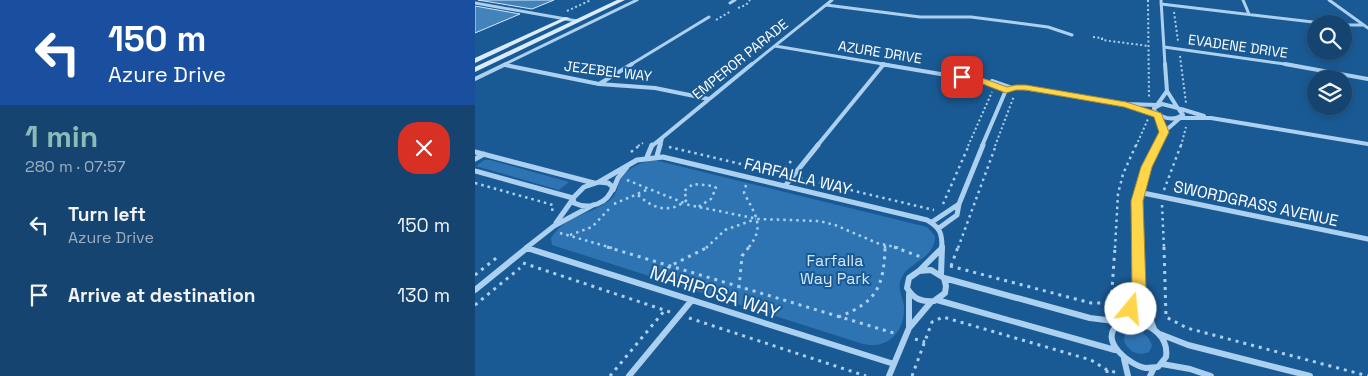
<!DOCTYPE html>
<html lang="en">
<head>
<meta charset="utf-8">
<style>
  :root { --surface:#14446f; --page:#214e77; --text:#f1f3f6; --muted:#9db0c3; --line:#335c82; --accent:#8bbbb9 }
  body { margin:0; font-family:"Space Grotesk",sans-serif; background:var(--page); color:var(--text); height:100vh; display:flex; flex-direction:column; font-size:19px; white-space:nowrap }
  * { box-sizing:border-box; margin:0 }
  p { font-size:16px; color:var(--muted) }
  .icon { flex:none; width:28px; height:28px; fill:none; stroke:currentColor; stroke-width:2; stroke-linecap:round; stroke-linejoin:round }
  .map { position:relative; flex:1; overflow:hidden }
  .sheet { display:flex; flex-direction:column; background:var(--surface); width:475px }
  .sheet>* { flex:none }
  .hud { background:#1a4fa0; color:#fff; overflow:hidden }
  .fabs { position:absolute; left:832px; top:15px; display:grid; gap:10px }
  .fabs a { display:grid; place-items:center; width:45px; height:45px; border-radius:50%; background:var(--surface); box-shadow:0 2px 8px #0003,0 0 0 1px var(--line); font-size:25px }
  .pin { position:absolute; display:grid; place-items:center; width:42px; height:42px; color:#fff; margin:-21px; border-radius:10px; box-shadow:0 2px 8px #0006 }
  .me { position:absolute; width:55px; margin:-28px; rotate:17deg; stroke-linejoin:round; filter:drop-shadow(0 0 4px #0008) }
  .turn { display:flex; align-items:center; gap:18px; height:105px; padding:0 25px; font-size:22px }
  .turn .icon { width:65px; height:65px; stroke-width:2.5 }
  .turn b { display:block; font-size:35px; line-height:42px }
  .round { display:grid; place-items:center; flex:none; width:52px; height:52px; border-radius:20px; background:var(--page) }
  .headline { display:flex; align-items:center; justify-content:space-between; height:85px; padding:0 25px }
  h1 { font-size:30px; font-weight:700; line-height:38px; color:var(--accent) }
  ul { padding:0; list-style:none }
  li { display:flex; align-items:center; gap:15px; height:70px; padding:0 25px }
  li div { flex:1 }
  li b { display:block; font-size:19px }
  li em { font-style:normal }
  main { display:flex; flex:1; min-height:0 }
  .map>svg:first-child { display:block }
</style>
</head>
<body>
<main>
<section class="sheet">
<div class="hud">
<div class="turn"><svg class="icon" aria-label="left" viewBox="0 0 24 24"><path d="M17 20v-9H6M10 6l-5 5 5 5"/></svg><div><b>150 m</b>Azure Drive</div></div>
</div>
<div class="headline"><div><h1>1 min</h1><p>280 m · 07:57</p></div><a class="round" style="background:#d93025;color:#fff"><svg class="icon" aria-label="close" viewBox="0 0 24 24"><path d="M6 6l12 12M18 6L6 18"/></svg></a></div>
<ul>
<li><svg class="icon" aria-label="left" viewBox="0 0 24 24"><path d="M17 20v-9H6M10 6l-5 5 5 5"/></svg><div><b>Turn left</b><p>Azure Drive</p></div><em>150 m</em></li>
<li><svg class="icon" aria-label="arrive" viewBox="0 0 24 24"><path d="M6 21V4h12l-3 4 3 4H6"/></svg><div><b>Arrive at destination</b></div><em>130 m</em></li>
</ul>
</section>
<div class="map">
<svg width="893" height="376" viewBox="0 0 893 376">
  <rect width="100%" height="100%" fill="#1a5a94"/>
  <path fill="#2e74b2" d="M9 160H15L94 182 84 190 1 166Z
    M179 160 452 227 460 236C460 259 435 261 427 277 421 288 428 296 429 307 430 332 412 350 388 344L77 245 76 238C92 214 116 215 135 200 141 195 142 190 144 183 150 169 165 162 179 160Z
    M653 331C665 329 674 335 677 346L674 352C663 357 653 351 649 341L650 333Z"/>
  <path fill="#4383bb" stroke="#d3e8fb" d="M3 0H79L57 9Z
    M0 6 45 14 0 33Z"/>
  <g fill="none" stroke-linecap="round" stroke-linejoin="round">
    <path stroke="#acd0f0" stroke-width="2" stroke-dasharray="2 2.5" stroke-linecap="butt" d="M673 0 674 98
      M263 8 271 5 275 0
      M92 11 116 0
      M699 12 703 41
      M241 20 256 11
      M618 37 627 38V40L674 46
      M705 56 711 103
      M163 146 168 143
      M493 146 517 92
      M520 146 539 96
      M661 146 673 119
      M706 146 711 127"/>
    <path stroke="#acd0f0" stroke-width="2.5" stroke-dasharray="2.5 4" stroke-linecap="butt" d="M194 147 308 174
      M156 152 165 145
      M306 173 317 160
      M325 178 459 210
      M152 180 214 205 283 219 344 221 360 225 402 243 424 248
      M0 183 78 205 77 212
      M271 185 269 193C280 214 291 227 273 248
      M689 190 706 145
      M163 195C179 209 194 214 212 200L209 191 218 184 239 186 241 188 236 199 223 207
      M139 204 174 189
      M468 204 494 145
      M687 205 689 248
      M85 233 137 248
      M95 235 117 227 135 208
      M231 248 250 230 281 219
      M410 248V245
      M483 248 521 145
      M640 248 643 194 648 174 661 145"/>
    <path stroke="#acd0f0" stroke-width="3" stroke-dasharray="3 5" stroke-linecap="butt" d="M132 247 422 334
      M419 247 446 257
      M689 247 691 317 712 328 893 376
      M48 263 195 312
      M475 266 616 303H636L640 247
      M476 266 483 247
      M0 275 25 255
      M181 280 195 266 233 247
      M264 288 267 256 274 247
      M636 303 646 306
      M0 305 45 268
      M363 317C401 303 409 287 410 247
      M214 318 391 376
      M440 339 450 342
      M632 370V376
      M135 376 190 310
      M437 376 457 322 468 317 616 360 632 370 643 373"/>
    <path stroke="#acd0f0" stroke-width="3" d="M686 0 690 65
      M768 0 774 14
      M854 0 893 28
      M0 3 102 21
      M255 3 260 0
      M686 4 855 24
      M351 5 445 17H496L573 27 597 35
      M869 25H888
      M300 46 414 65
      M689 47 817 65
      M28 65 162 0
      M155 65 234 17
      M276 65 357 0"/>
    <path stroke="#acd0f0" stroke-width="4" d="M406 64 507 81 531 90 541 87 651 104 682 105
      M690 64 692 91 702 107
      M810 64 893 79
      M30 65 124 84 180 88 234 99
      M0 79 31 64
      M517 81 537 88
      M124 84 157 64
      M687 104 703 108 708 115C698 121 689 119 680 112L679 108Z
      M682 105 692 91
      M659 107 682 114
      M706 109 729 116
      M683 115 689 132
      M706 118H736L893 144
      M177 146 277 64
      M185 146 187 138
      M342 146 409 64
      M507 146 531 90
      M681 146 689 132 705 118"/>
    <path stroke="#acd0f0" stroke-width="5" d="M0 152 119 183
      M182 156 185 145
      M172 157 177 145
      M0 159 9 154
      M0 171 98 198
      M124 182 162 160 188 157 452 220C466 228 467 234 467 248
      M124 182 133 183 138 187C133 204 114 210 99 203L98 198 109 187Z
      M310 186 343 145
      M138 190 143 178 152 167
      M663 192 893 239
      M457 222 484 204
      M81 223 98 199
      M464 228 482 215 484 204 508 145
      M51 248 79 226 118 205
      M663 248 662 201 667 179 682 145"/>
    <path stroke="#acd0f0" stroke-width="6" d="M663 247 664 289 679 329
      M52 248 419 364
      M456 270 469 278 471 286 470 293 459 301C446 302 439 299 432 288L434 278 444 271Z
      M444 271 466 249
      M466 275 467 247
      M469 278 615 318 647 322
      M0 290 53 247
      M434 294V328
      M462 300 640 350
      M658 320C676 325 694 336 691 357L683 367C679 367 675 368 671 368 655 366 623 340 643 325 647 322 653 321 658 320Z
      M651 321 664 290
      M685 334 713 345 835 376
      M649 359 653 376
      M687 364 715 369 736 376
      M154 376 217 300
      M414 376 434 328 456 302
      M675 376 679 368"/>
    <path fill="#daebfb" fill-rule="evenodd" d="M142 0H150L0 72V67Z
      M90 17 95 18 0 63V58Z"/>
  </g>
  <path fill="#ffd54a" stroke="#a68a30" d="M487 75 510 79 532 87 541 85H551L651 102 686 113 694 132 677 167 668 201 671 289 661 313 656 315 651 313 649 309 657 289 656 201 666 167 684 132 679 117 649 107 551 90H541L531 93 505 83 484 79V76Z"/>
  <g text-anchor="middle" stroke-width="4" stroke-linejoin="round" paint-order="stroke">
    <g font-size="14" fill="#fff" stroke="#1a5a94">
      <text transform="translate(763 46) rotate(8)" y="5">EVADENE DRIVE</text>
      <text transform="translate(405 52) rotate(9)" y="5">AZURE DRIVE</text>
      <text transform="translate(265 59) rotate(-39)" y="5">EMPEROR PARADE</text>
      <text transform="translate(133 71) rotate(7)" y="5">JEZEBEL WAY</text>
    </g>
    <g font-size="16" fill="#fff" stroke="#1a5a94">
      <text transform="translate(323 176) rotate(14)" y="6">FARFALLA WAY</text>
      <text transform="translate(781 203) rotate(12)" y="6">SWORDGRASS AVENUE</text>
    </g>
    <g font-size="16" fill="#d3e8fb" stroke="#1a5a94">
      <text x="360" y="266">Farfalla<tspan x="360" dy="18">Way Park</tspan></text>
    </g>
    <g font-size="19" fill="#fff" stroke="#1a5a94">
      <text transform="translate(240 292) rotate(18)" y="7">MARIPOSA WAY</text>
    </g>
  </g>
</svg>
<div class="fabs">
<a><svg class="icon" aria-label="search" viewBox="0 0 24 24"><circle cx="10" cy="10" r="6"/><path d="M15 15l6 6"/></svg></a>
<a><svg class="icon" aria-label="layers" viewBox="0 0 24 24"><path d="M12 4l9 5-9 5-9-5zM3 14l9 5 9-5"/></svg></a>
</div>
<div class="pin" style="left:487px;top:77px;background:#d93025"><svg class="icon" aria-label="arrive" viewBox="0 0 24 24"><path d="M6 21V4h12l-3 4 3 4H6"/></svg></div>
<svg class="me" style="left:656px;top:309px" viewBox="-20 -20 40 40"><circle r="19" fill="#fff"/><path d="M0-13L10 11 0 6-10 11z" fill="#ffd54a"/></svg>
</div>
</main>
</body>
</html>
